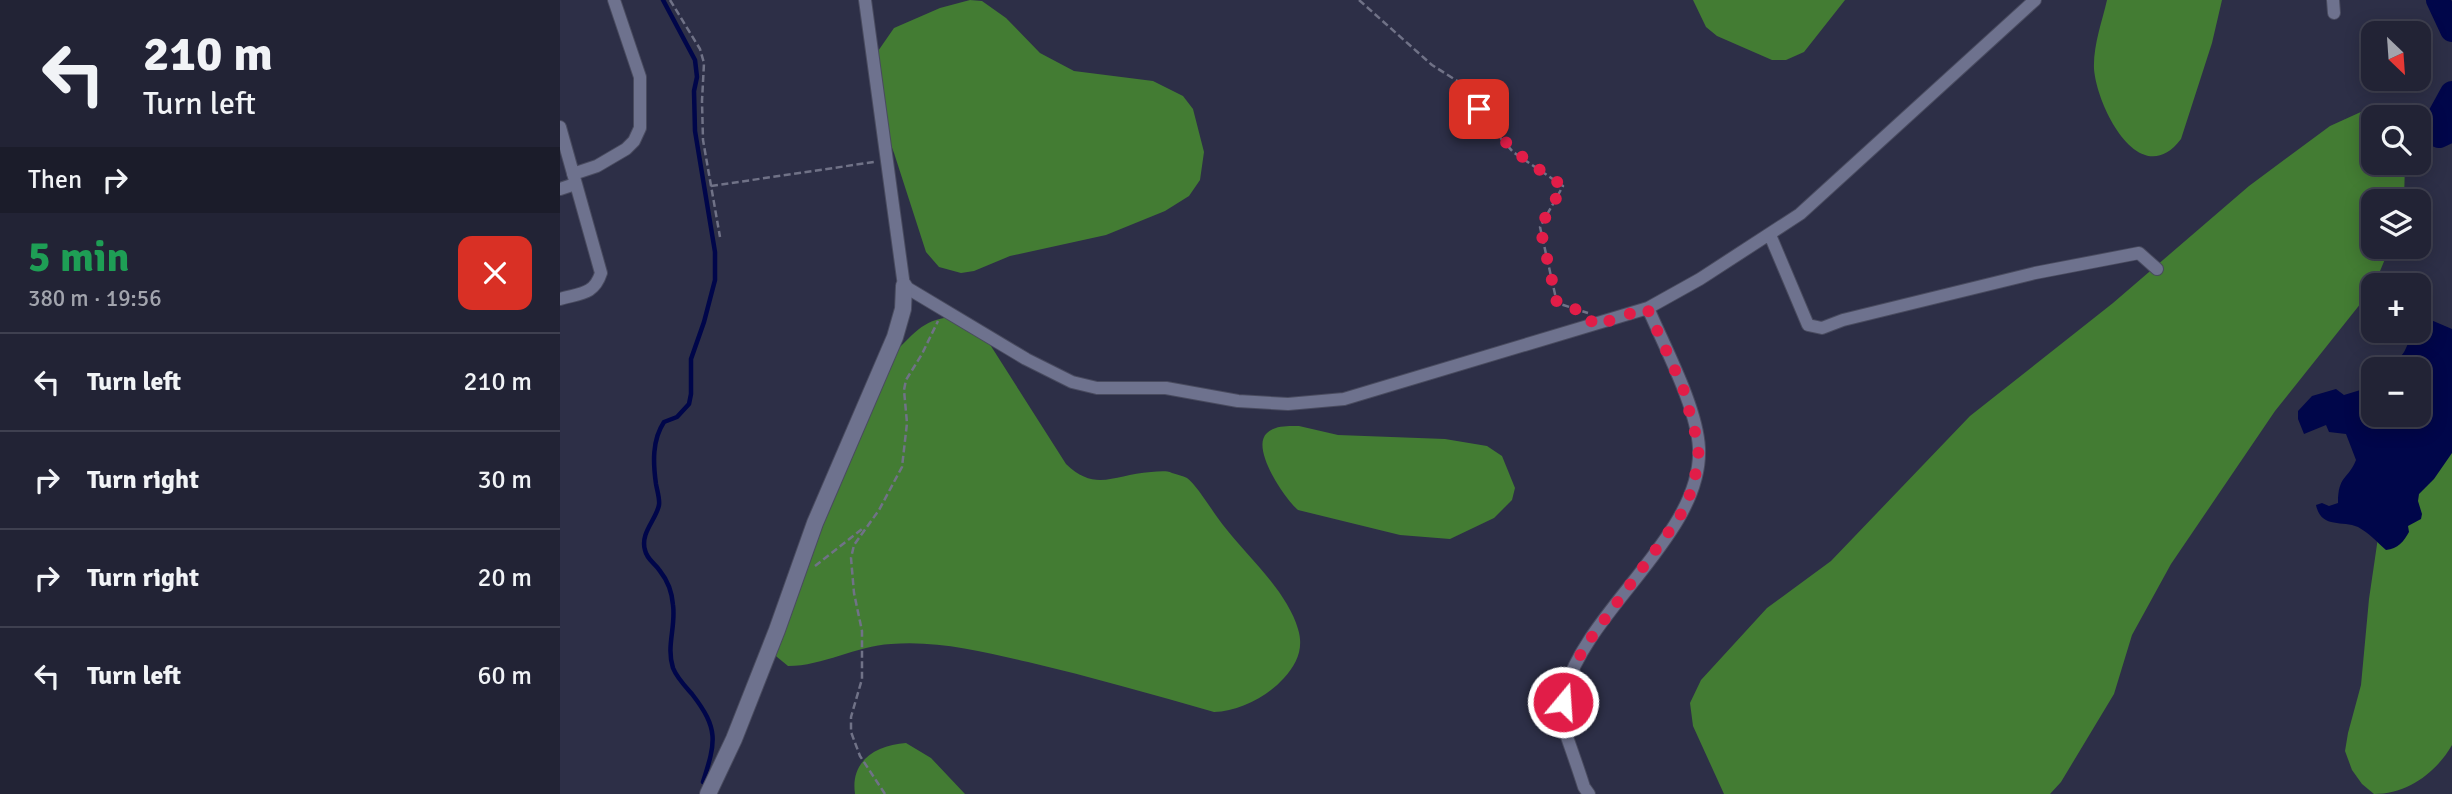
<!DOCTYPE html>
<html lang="en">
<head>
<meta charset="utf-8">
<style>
  :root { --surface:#222335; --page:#2e2f41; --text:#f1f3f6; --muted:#a2a4ad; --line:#3f4050 }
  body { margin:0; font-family:Signika,sans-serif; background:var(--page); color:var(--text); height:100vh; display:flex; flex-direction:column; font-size:26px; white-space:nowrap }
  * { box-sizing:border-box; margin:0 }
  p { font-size:23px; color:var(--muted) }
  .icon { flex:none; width:38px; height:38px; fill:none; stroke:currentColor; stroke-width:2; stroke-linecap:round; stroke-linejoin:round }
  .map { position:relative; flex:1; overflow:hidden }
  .details { display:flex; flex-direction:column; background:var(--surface); width:560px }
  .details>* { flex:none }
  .top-card { background:#222335; color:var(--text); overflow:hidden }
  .needle { width:46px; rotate:155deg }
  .fabs { position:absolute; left:1801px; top:21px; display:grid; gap:14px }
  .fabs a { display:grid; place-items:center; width:70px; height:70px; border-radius:14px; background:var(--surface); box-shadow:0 4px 18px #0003,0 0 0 2px var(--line); font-size:35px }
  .pin { position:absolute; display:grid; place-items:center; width:60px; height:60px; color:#fff; margin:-30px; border-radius:14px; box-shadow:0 4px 10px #0006 }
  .me { position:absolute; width:77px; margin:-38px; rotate:18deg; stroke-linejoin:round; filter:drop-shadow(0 0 5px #0008) }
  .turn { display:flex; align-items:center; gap:24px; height:147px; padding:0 28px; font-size:32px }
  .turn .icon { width:91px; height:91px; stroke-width:2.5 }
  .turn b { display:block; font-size:49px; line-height:60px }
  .then { display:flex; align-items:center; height:66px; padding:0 28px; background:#0003; gap:14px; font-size:26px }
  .round { display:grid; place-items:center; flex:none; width:74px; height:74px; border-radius:14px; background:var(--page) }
  .headline { display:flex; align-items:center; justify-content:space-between; height:119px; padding:0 28px }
  h1 { font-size:42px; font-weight:700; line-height:52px; color:#1e9e55 }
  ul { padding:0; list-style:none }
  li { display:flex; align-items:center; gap:21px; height:98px; padding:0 28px; border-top:2px solid var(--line) }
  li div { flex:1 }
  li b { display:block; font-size:26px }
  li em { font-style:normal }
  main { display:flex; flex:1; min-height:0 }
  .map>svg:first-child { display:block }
</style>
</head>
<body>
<main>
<section class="details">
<div class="top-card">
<div class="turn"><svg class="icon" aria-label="left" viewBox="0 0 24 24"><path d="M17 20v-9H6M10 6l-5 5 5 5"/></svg><div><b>210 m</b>Turn left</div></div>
<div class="then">Then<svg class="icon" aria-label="right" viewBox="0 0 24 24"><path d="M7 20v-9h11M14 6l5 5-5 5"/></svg></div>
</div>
<div class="headline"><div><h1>5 min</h1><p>380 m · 19:56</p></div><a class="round" style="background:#d93025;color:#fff"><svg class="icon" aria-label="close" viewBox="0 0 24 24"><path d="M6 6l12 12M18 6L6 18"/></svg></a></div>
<ul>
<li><svg class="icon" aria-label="left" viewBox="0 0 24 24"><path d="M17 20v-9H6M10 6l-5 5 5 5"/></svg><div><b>Turn left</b></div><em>210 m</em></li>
<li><svg class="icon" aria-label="right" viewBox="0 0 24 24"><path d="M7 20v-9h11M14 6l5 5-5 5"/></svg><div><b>Turn right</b></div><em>30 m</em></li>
<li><svg class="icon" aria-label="right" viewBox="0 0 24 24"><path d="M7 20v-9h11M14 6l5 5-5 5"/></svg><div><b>Turn right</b></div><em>20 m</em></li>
<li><svg class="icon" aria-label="left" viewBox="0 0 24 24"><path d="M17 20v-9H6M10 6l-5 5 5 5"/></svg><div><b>Turn left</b></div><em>60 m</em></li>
</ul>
</section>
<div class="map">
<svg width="1892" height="794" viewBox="0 0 1892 794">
  <rect width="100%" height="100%" fill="#2d2f47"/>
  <path fill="#437c33" d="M410 0 422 1 446 18 480 53 514 71 593 81 623 96 633 109 644 152 640 180 629 196 605 211 546 235 450 256 414 271 401 273 379 267 366 252 334 153 315 104 316 54 334 28 380 8Z
    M1133 0H1285L1244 52 1226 60H1212L1157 36 1146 27Z
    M1547 0H1662L1652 43 1621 139C1580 193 1537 107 1534 69 1533 46 1542 22 1547 0Z
    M1803 111H1821L1830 117H1813V163H1845L1844 201H1813V247H1830L1813 288 1715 411 1611 564 1572 635 1554 694 1501 782 1490 794H1164L1133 726 1130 703 1141 680 1207 608 1271 561 1410 416 1553 303 1689 186 1770 126Z
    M403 316 422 332 506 464C536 493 555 474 591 472 598 472 605 470 612 473 616 474 623 476 627 478 637 485 654 514 663 525 687 556 727 591 738 629 744 648 737 664 724 678 707 697 679 711 654 712 592 694 531 677 468 662 424 652 377 640 331 644 296 646 263 666 228 666L211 652 221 609 336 351C361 326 366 318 403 316Z
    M1892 415V745C1876 773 1847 794 1814 794L1802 784 1792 770 1785 751 1788 733 1801 685 1809 599 1820 524Z
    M739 426 778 435 885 439 927 446 942 456 955 488 952 500 934 518 890 539 840 535 738 510C725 499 690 448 707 433 716 425 728 426 739 426Z
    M346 743 371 758 405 794H295C290 760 317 745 346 743Z"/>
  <path fill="#00064a" d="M1864 317 1892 329V453L1874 479 1859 494 1858 501 1862 514 1861 519 1848 526 1849 532C1844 541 1838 549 1826 550 1817 542 1809 533 1798 527 1782 520 1761 529 1756 505L1762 503 1769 506 1778 503C1778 475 1788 480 1796 460L1786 434 1769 432 1766 425 1744 434 1738 419V411L1752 396 1776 389 1784 395 1807 388 1813 382V415H1858V369H1826C1847 352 1843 355 1853 331H1858L1859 320Z"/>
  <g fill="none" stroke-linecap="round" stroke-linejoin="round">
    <path stroke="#00064a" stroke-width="4.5" d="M103 0 135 60 137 77 134 91 135 131 155 252V280L144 322 131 359V394L129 404 117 417 104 422C92 440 93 463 96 484 97 490 100 499 99 505 96 520 80 533 85 550 87 560 95 563 100 571 108 581 112 592 113 605 116 627 106 646 113 668 117 678 125 686 132 694 159 729 156 741 143 782L147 784"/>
    <path stroke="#00064a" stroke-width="24" d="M1878 0 1892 30
      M1892 93 1875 124 1879 136 1892 130"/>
    <g stroke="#494b5f" stroke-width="14">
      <path id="street" d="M305 0 344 286 466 359 512 382 537 388H606L678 401 728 404 784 399 1088 308 1140 279 1240 214 1475 0
        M1773 0 1774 13
        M0 127 41 273C34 295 20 293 0 299
        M13 174 37 166 66 149 74 141 80 128V77L54 0
        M0 189 15 184
        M1210 235 1248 325 1262 328 1283 320 1475 273 1579 253 1597 269
        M1029 794 1024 787C1019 771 1013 754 1007 737 1005 731 1000 724 999 717 999 710 1003 699 1005 691 1027 609 1143 534 1139 448 1137 407 1104 346 1088 308"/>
    </g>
    <g stroke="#494b5f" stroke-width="18">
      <path id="secondary" d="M148 794 174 739 217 630 255 523 335 337 343 309 344 286"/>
    </g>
    <path stroke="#707287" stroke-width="2.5" stroke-dasharray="7 3.5" stroke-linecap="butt" d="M110 0 140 49 144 63 142 101 143 140 160 237
      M799 0 872 65 902 84 930 126 953 152 1003 186 980 227 997 303 1028 313
      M151 186 314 162
      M255 566 302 529
      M325 794 300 756 291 732V717L302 679V631L294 593 291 558 294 545 319 510 342 467 347 423 344 390 346 380 362 354 378 321"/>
    <use href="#street" stroke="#6e728e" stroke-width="12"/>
    <use href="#secondary" stroke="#6e728e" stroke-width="16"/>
  </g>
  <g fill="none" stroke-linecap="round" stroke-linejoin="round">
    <path stroke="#e11d48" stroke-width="12" stroke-dasharray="0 21.6" d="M919 109C945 148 966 160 1003 186L980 227 997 303 1027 313 1034 326 1087 308 1123 388 1139 447 1137 467 1132 490 1119 518 1031 638 1016 662 1003 702"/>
  </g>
</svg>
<div class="fabs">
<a><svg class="needle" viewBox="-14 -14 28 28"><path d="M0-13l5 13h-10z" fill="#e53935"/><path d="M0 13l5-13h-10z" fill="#a2a4ad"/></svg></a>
<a><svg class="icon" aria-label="search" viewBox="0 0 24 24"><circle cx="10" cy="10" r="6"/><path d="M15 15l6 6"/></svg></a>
<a><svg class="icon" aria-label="layers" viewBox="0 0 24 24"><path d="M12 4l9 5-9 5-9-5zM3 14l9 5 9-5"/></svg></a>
<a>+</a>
<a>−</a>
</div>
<div class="pin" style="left:919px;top:109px;background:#d93025"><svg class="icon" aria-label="arrive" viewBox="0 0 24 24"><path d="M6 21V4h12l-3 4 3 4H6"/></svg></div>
<svg class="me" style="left:1003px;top:702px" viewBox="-20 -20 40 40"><circle r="17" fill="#e11d48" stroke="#fff" stroke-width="3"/><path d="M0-11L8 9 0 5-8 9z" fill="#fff"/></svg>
</div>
</main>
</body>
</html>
